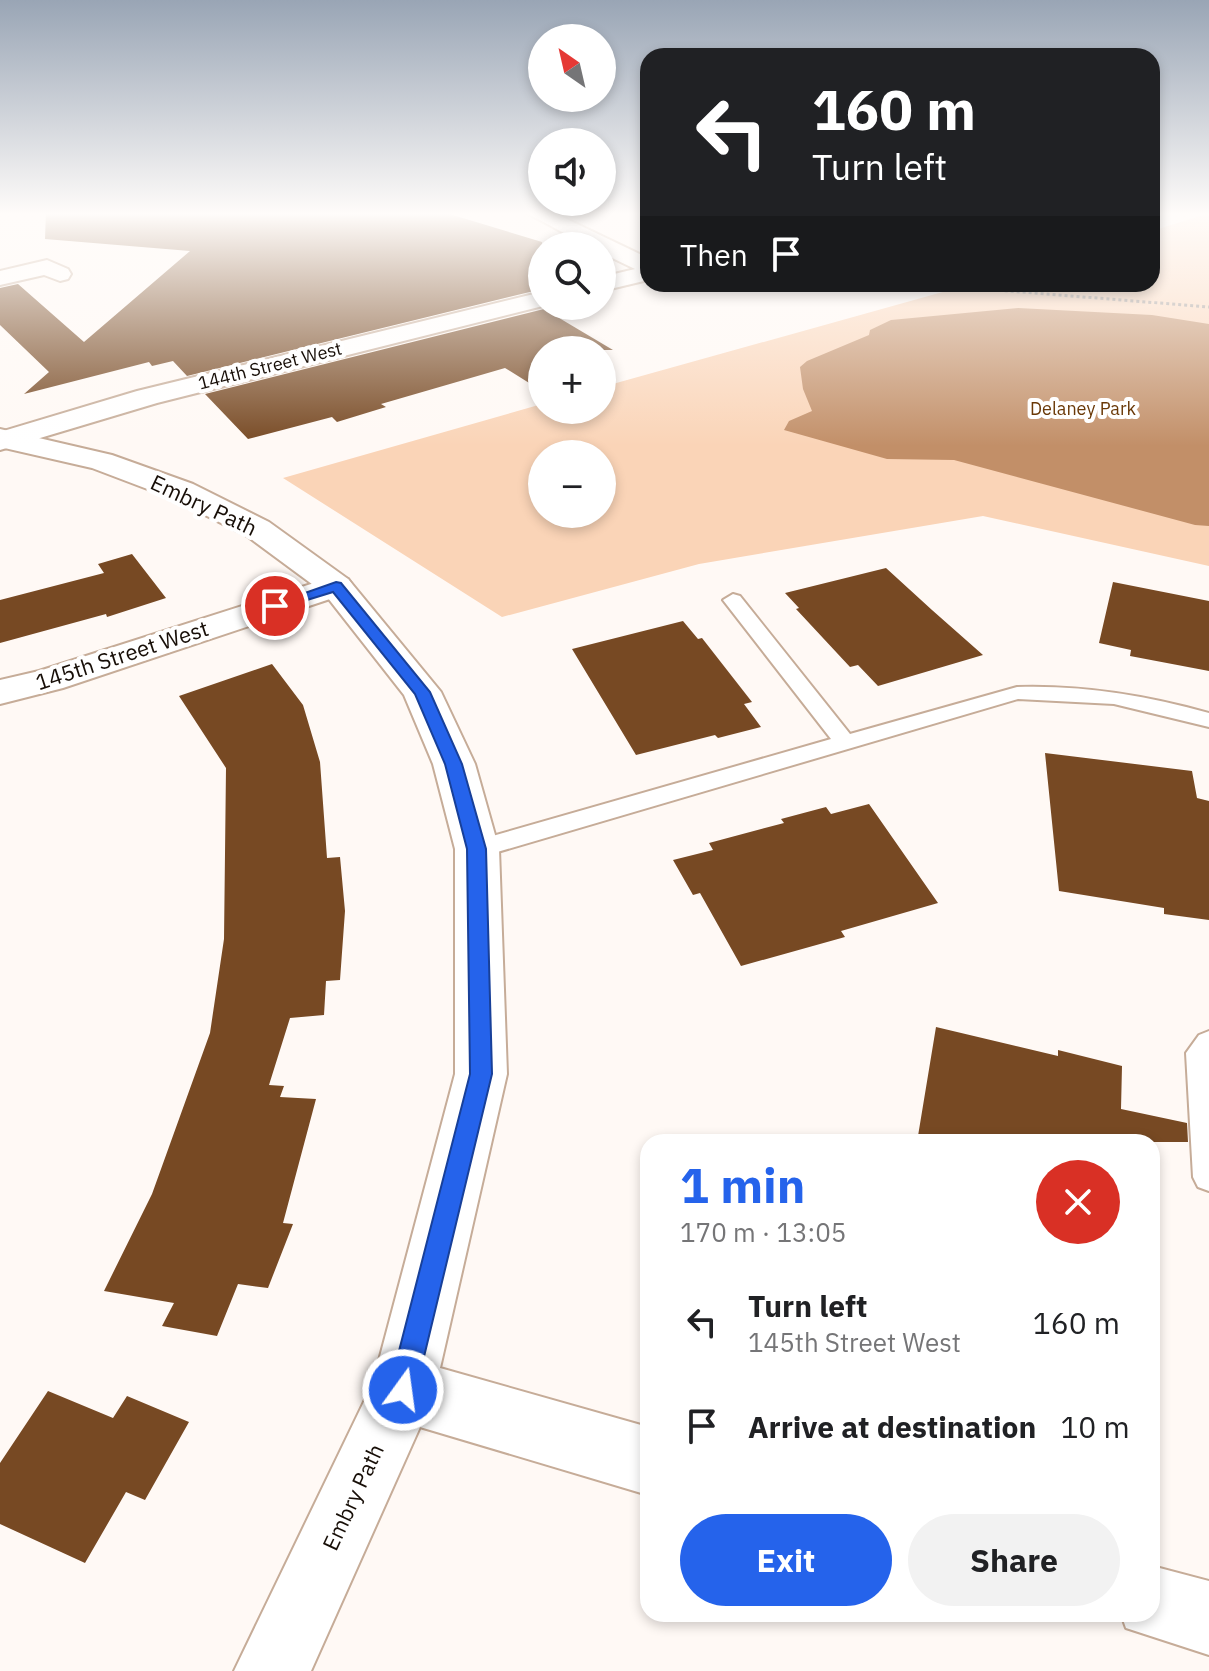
<!DOCTYPE html>
<html lang="en">
<head>
<meta charset="utf-8">
<style>
  :root { --surface:#fff; --page:#f2f2f2; --text:#202124; --muted:#757577; --accent:#2563eb }
  body { margin:0; font-family:"IBM Plex Sans",sans-serif; background:var(--page); color:var(--text); height:100vh; display:flex; flex-direction:column; font-size:30px; white-space:nowrap }
  * { box-sizing:border-box; margin:0 }
  p { font-size:26px; color:var(--muted) }
  .icon { flex:none; width:44px; height:44px; fill:none; stroke:currentColor; stroke-width:2; stroke-linecap:round; stroke-linejoin:round }
  .map { position:relative; flex:1; overflow:hidden }
  .sheet { position:absolute; left:640px; top:1134px; width:520px; height:488px; display:flex; flex-direction:column; background:var(--surface); border-radius:24px; box-shadow:0 4px 12px #0003 }
  .sheet>* { flex:none }
  .banner { position:absolute; left:640px; top:48px; width:520px; height:244px; border-radius:24px; box-shadow:0 4px 12px #0003; background:#202124; color:#fff; overflow:hidden }
  .needle { width:52px; rotate:326deg }
  .tools { position:absolute; left:528px; top:24px; display:grid; gap:16px }
  .tools a { display:grid; place-items:center; width:88px; height:88px; border-radius:50%; background:var(--surface); box-shadow:0 4px 12px #0003; font-size:40px }
  .pin { position:absolute; display:grid; place-items:center; width:68px; height:68px; color:#fff; margin:-34px; border:4px solid #fff; border-radius:50%; box-shadow:0 2px 8px #0007 }
  .me { position:absolute; width:88px; margin:-44px; rotate:14deg; stroke-linejoin:round; filter:drop-shadow(0 0 6px #0008) }
  .turn { display:flex; align-items:center; gap:28px; height:168px; padding:0 40px; font-size:36px }
  .turn .icon { width:104px; height:104px; stroke-width:2.5 }
  .turn b { display:block; font-size:56px; line-height:68px }
  .then { display:flex; align-items:center; height:76px; padding:0 40px; background:#0003; gap:16px; font-size:30px }
  .round { display:grid; place-items:center; flex:none; width:84px; height:84px; border-radius:42px; background:var(--page) }
  .head { display:flex; align-items:center; justify-content:space-between; height:136px; padding:0 40px }
  h1 { font-size:48px; font-weight:700; line-height:60px; color:var(--accent) }
  .button { display:flex; gap:16px; margin-top:auto; padding:16px 40px }
  .button a { flex:1; height:92px; border-radius:48px; background:var(--accent); color:#fff; font-size:32px; font-weight:700; line-height:92px; text-align:center }
  .button a+a { background:var(--page); color:var(--text) }
  ul { padding:0; list-style:none }
  li { display:flex; align-items:center; gap:24px; height:104px; padding:0 40px }
  li div { flex:1 }
  li b { display:block; font-size:30px }
  li em { font-style:normal }
  .map>svg:first-child { display:block }
</style>
</head>
<body>
<div class="map">
<svg width="1209" height="1671" viewBox="0 0 1209 1671">
  <rect width="100%" height="100%" fill="#fff9f5"/>
  <path fill="#fad4b7" fill-rule="evenodd" d="M1209 213V566L983 516 699 564 502 617 283 478 542 404V410H602V387L957 288 975 284H1152V231ZM542 454H602V514H542Z"/>
  <path fill="#c28f68" d="M1018 308 1152 315 1209 324V526L1195 525 954 460 887 459 784 430 789 421 812 411 803 389 800 367 807 361 869 335 870 330 891 320Z"/>
  <path fill="#774923" d="M46 212H443L542 242V289L187 376 173 361 152 366 149 362 24 394 49 372 0 325V288L18 284 84 342 190 251 45 239Z
    M544 309 613 350H542V391L505 368 381 404 386 407 337 422 332 417 248 439 205 394Z
    M132 554 166 598 107 617 106 614 0 643V600L104 573 98 564Z
    M886 568 932 610 983 655 878 686 858 665 850 667 796 609 799 608 785 593Z
    M1113 582 1209 601V671L1130 656 1131 650 1099 643Z
    M683 621 698 639 702 638 752 702 744 704 761 727 718 738 715 735 636 755 572 649Z
    M272 664 303 705 320 762 327 858 340 857 345 911 340 980 326 981 324 1015 290 1018 269 1085 284 1086 280 1097 316 1099 283 1223 293 1224 268 1288 238 1284 217 1336 162 1326 174 1303 104 1291 152 1194 210 1033 224 939 226 768 179 696Z
    M1045 753 1192 771 1197 798 1209 801V920L1164 914V908L1059 891Z
    M869 804 938 903 841 931 845 937 741 966 700 893 693 895 673 860 713 850 709 843 784 823 781 819 826 807 831 814Z
    M936 1027 1058 1056V1050L1122 1066 1121 1109 1187 1123 1188 1142H917Z
    M48 1391 113 1418 127 1396 189 1422 145 1500 126 1492 85 1563 0 1524V1463Z"/>
  <g fill="none" stroke-linecap="round" stroke-linejoin="round">
    <g stroke="#c6ac98" stroke-width="4">
      <path id="service" d="M733 594 740 596 850 734 1017 687C1083 685 1145 695 1209 713V727L1114 704 1018 699 477 858 468 855 465 849 468 843 831 739 723 600Z
        M1209 1031V1191L1198 1187 1193 1177 1186 1053 1199 1035Z"/>
    </g>
    <g stroke="#c6ac98" stroke-width="4">
      <path id="minor" d="M525 212H552L648 258V280L602 291V277L635 269 602 253V246H588Z
        M47 260 68 269 71 274 68 279 60 281 44 275 0 285V271Z
        M542 292 543 306 157 403 0 450V432L137 391Z
        M336 576 348 579 353 586 348 593 63 688 0 704V680L39 671Z"/>
    </g>
    <g stroke="#c6ac98" stroke-width="4">
      <path id="tertiary" d="M0 429 112 455 193 484 269 522 348 579 441 692 475 764 499 849 507 1074 440 1368 648 1427V1495L420 1427 311 1671H234L373 1383 455 1074V849L433 764 404 695 324 593 247 536 171 498 92 468 0 447Z
        M1152 1566 1209 1581V1655L1126 1628 1121 1614H1152Z"/>
    </g>
    <path stroke="#9d9590" stroke-width="3" stroke-dasharray="3 3" stroke-linecap="butt" d="M921 284 1209 307"/>
    <use href="#service" fill="#fff" fill-rule="evenodd"/>
    <use href="#minor" fill="#fff" fill-rule="evenodd"/>
    <use href="#tertiary" fill="#fff" fill-rule="evenodd"/>
  </g>
  <linearGradient id="sky" x2="0" y2="1"><stop stop-color="#99a5b5"/><stop offset="0.48" stop-color="#fffcfa"/><stop offset="1" stop-color="#fffcfa" stop-opacity="0"/></linearGradient>
  <rect width="1209" height="446" fill="url(#sky)"/>
  <path fill="#2563eb" stroke="#184099" stroke-width="2" d="M336 582 341 583 430 692 462 764 486 849 492 1074 416 1390 412 1400 403 1404 393 1400 389 1390 470 1074 467 849 445 764 415 694 333 592 275 610 268 606Z"/>
  <g text-anchor="middle" stroke-width="8" stroke-linejoin="round" paint-order="stroke">
    <g font-size="18" fill="#170e07" stroke="#fff">
      <text transform="translate(270 366) rotate(-14)" y="6">144th Street West</text>
    </g>
    <g font-size="18" fill="#6a3908" stroke="#fff">
      <text x="1083" y="415">Delaney Park</text>
    </g>
    <g font-size="22" fill="#170e07" stroke="#fff">
      <text transform="translate(204 505) rotate(25)" y="8">Embry Path</text>
      <text transform="translate(122 655) rotate(-18)" y="8">145th Street West</text>
      <text transform="translate(353 1497) rotate(-65)" y="8">Embry Path</text>
    </g>
  </g>
</svg>
<div class="tools">
<a><svg class="needle" viewBox="-14 -14 28 28"><path d="M0-13l5 13h-10z" fill="#e53935"/><path d="M0 13l5-13h-10z" fill="#757577"/></svg></a>
<a><svg class="icon" aria-label="sound" viewBox="0 0 24 24"><path d="M4 9h4l5-4v14l-5-4H4zM17 9q2 3 0 6"/></svg></a>
<a><svg class="icon" aria-label="search" viewBox="0 0 24 24"><circle cx="10" cy="10" r="6"/><path d="M15 15l6 6"/></svg></a>
<a>+</a>
<a>−</a>
</div>
<div class="pin" style="left:275px;top:606px;background:#d93025"><svg class="icon" aria-label="arrive" viewBox="0 0 24 24"><path d="M6 21V4h12l-3 4 3 4H6"/></svg></div>
<svg class="me" style="left:403px;top:1390px" viewBox="-20 -20 40 40"><circle r="17" fill="#2563eb" stroke="#fff" stroke-width="3"/><path d="M0-11L8 9 0 5-8 9z" fill="#fff"/></svg>
<div class="banner">
<div class="turn"><svg class="icon" aria-label="left" viewBox="0 0 24 24"><path d="M17 20v-9H6M10 6l-5 5 5 5"/></svg><div><b>160 m</b>Turn left</div></div>
<div class="then">Then<svg class="icon" aria-label="arrive" viewBox="0 0 24 24"><path d="M6 21V4h12l-3 4 3 4H6"/></svg></div>
</div>
<section class="sheet">
<div class="head"><div><h1>1 min</h1><p>170 m · 13:05</p></div><a class="round" style="background:#d93025;color:#fff"><svg class="icon" aria-label="close" viewBox="0 0 24 24"><path d="M6 6l12 12M18 6L6 18"/></svg></a></div>
<ul>
<li><svg class="icon" aria-label="left" viewBox="0 0 24 24"><path d="M17 20v-9H6M10 6l-5 5 5 5"/></svg><div><b>Turn left</b><p>145th Street West</p></div><em>160 m</em></li>
<li><svg class="icon" aria-label="arrive" viewBox="0 0 24 24"><path d="M6 21V4h12l-3 4 3 4H6"/></svg><div><b>Arrive at destination</b></div><em>10 m</em></li>
</ul>
<div class="button"><a>Exit</a><a>Share</a></div>
</section>
</div>
</body>
</html>
